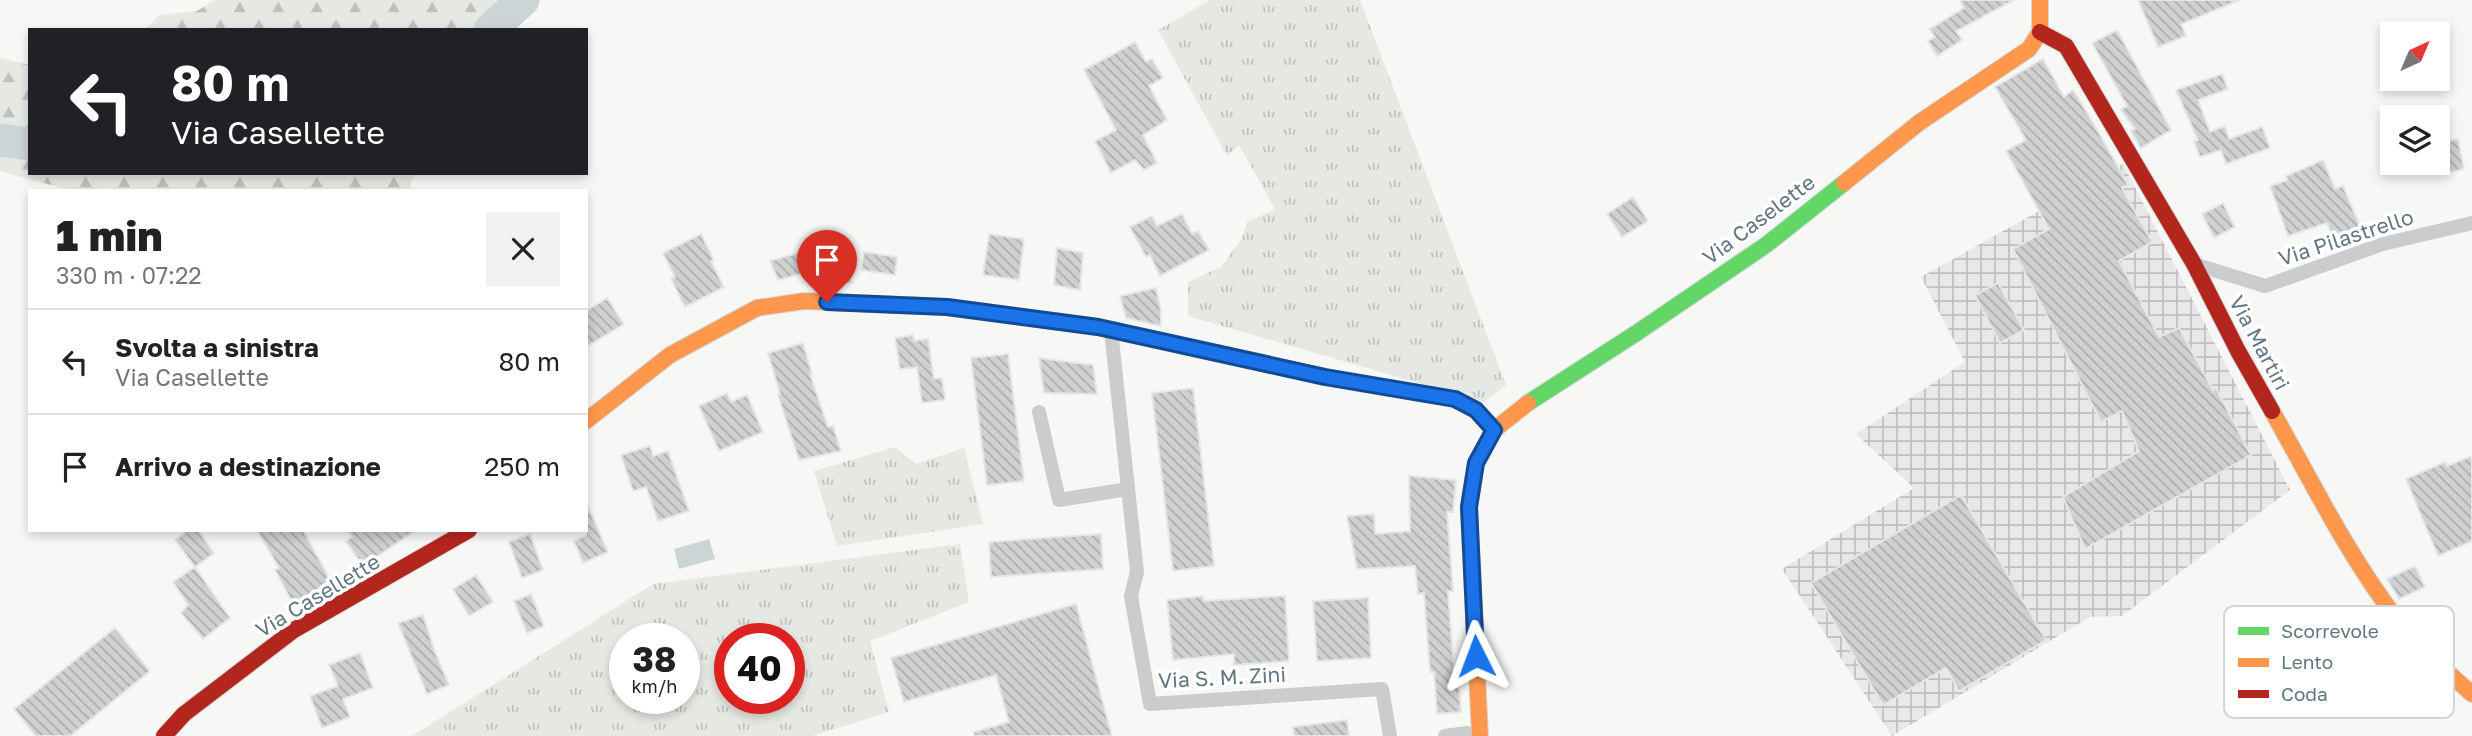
<!DOCTYPE html>
<html lang="it">
<head>
<meta charset="utf-8">
<style>
  :root { --surface:#fff; --page:#f2f2f2; --text:#222; --muted:#767676; --line:#e0e0e0 }
  body { margin:0; font-family:"Golos Text",sans-serif; background:var(--page); color:var(--text); height:100vh; display:flex; flex-direction:column; font-size:26px; white-space:nowrap }
  * { box-sizing:border-box; margin:0 }
  p { font-size:23px; color:var(--muted) }
  .icon { flex:none; width:38px; height:38px; fill:none; stroke:currentColor; stroke-width:2; stroke-linecap:round; stroke-linejoin:round }
  .map { position:relative; flex:1; overflow:hidden }
  .sheet { position:absolute; left:28px; top:189px; width:560px; height:343px; display:flex; flex-direction:column; background:var(--surface); border-radius:0px; box-shadow:0 4px 10px #0003 }
  .sheet>* { flex:none }
  .guide { position:absolute; left:28px; top:28px; width:560px; height:147px; border-radius:0px; box-shadow:0 4px 10px #0003; background:#202124; color:#fff; overflow:hidden }
  .needle { width:46px; rotate:44deg }
  .controls { position:absolute; left:2380px; top:21px; display:grid; gap:14px }
  .controls a { display:grid; place-items:center; width:70px; height:70px; border-radius:0px; background:var(--surface); box-shadow:0 4px 10px #0003; font-size:35px }
  .speed { position:absolute; left:609px; top:623px; display:flex; gap:14px; font-size:35px; font-weight:700; text-align:center }
  .speed>* { display:grid; place-content:center; width:91px; height:91px; border-radius:50%; background:var(--surface); box-shadow:0 4px 10px #0003; line-height:1 }
  .speed small { font-size:18px; font-weight:400 }
  .speed .limit { border:10px solid #d22; background:#fff; color:#111 }
  .pin { position:absolute; display:grid; place-items:center; width:60px; height:60px; color:#fff; margin:-72px -30px; border-radius:50% 50% 50% 0; rotate:-45deg; box-shadow:0 0 7px #0007 }
  .pin .icon { rotate:45deg }
  .me { position:absolute; width:77px; margin:-38px; rotate:357deg; stroke-linejoin:round; filter:drop-shadow(0 0 5px #0008) }
  .turn { display:flex; align-items:center; gap:24px; height:147px; padding:0 28px; font-size:32px }
  .turn .icon { width:91px; height:91px; stroke-width:2.5 }
  .turn b { display:block; font-size:49px; line-height:60px }
  .round { display:grid; place-items:center; flex:none; width:74px; height:74px; border-radius:0px; background:var(--page) }
  .head { display:flex; align-items:center; justify-content:space-between; height:119px; padding:0 28px }
  h1 { font-size:42px; font-weight:800; line-height:52px }
  ul { padding:0; list-style:none }
  li { display:flex; align-items:center; gap:21px; height:105px; padding:0 28px; border-top:2px solid var(--line) }
  li div { flex:1 }
  li b { display:block; font-size:26px }
  li em { font-style:normal }
  .map>svg:first-child { display:block }
</style>
</head>
<body>
<div class="map">
<svg width="2472" height="736" viewBox="0 0 2472 736">
  <defs>
    <pattern id="industrial-grid" width="8" height="8" patternUnits="userSpaceOnUse" patternTransform="scale(1.75)"><rect width="8" height="8" fill="#e7e8e7"/><path d="M0 4h8M4 0v8" fill="none" stroke="#bfc1c1"/></pattern>
    <pattern id="grass-tufts" width="24" height="20" patternUnits="userSpaceOnUse" patternTransform="scale(1.75)"><rect width="24" height="20" fill="#e6e9e3"/><path d="M3 7l-1-3M5 7V3M7 7l1-3M15 17l-1-3M17 17v-4M19 17l1-3" fill="none" stroke="#bec1bd"/></pattern>
    <pattern id="forest-firs" width="22" height="20" patternUnits="userSpaceOnUse" patternTransform="scale(1.75)"><rect width="22" height="20" fill="#e6e9e3"/><path d="M5 1l3.5 6h-7zM16 11l3.5 6h-7z" fill="#bec1bd"/></pattern>
    <pattern id="building-back-hatch" width="6" height="6" patternUnits="userSpaceOnUse" patternTransform="scale(1.75)"><rect width="6" height="6" fill="#ced0d1"/><path d="M-1 5l2 2M0 0l6 6M5-1l2 2" fill="none" stroke="#abadaf"/></pattern>
  </defs>
  <rect width="100%" height="100%" fill="#f7f7f6"/>
  <path fill="url(#industrial-grid)" d="M2123 164 2290 490 2122 616 2090 617 1892 736 1782 569 1914 488 1856 434 1965 362 1921 277Z"/>
  <path fill="url(#grass-tufts)" fill-rule="evenodd" d="M1210 0H1360L1506 385 1484 402 1188 316V282L1221 267 1242 238 1247 222 1275 209 1239 145 1227 156 1158 30Z
    M895 447 916 464 964 448 983 524 837 546 814 471Z
    M960 544 969 602 870 641 889 712 812 736H412L653 584ZM625 639H684V698H625ZM730 639H789V698H730Z"/>
  <path fill="url(#forest-firs)" d="M215 0H541L510 30H145L159 15 197 11Z
    M0 58 30 65V173H417L411 182 410 191H118L111 188 73 191 0 171Z"/>
  <path fill="#cbd5d6" d="M709 539 715 559 679 569 674 549Z"/>
  <g fill="none" stroke-linecap="round" stroke-linejoin="round">
    <path stroke="#cbd5d6" stroke-width="33" d="M490 30 523 0
      M0 140 30 144"/>
  </g>
  <path fill="url(#building-back-hatch)" stroke="#e6e6e6" stroke-width="2" d="M1960 0H2014L1956 31 1962 40 1937 56 1928 41 1935 37 1930 29 1964 8Z
    M2138 0H2240L2181 24 2186 36 2158 47Z
    M2117 30 2171 130 2141 148 2131 131 2135 129 2121 110 2127 106 2092 43Z
    M1135 42 1146 62 1152 59 1163 78 1149 86 1167 120 1143 135 1157 163 1144 170 1135 160 1111 173 1095 141 1116 130 1084 70Z
    M2043 59 2064 97 2073 90 2095 126 2128 185 2122 188 2152 242 2119 261 2159 337 2179 328 2213 390 2216 388 2251 455 2085 549 2063 497 2139 451 2122 411 2101 422 2013 249 2049 229 2006 151 2026 140 1995 87Z
    M2222 74 2228 89 2198 100 2210 132 2225 126 2229 139 2262 127 2270 148 2226 164 2221 150 2200 157 2194 141 2198 140 2176 90Z
    M2458 139 2464 169 2442 174 2441 169 2438 170V143Z
    M2323 160 2335 189 2343 186 2364 235 2336 246 2327 223 2288 236 2270 186 2288 180 2286 176Z
    M1633 197 1648 221 1622 237 1607 214Z
    M2223 203 2235 227 2214 238 2202 214Z
    M1182 214 1192 234 1198 231 1209 250 1160 276 1150 255 1146 257 1130 227 1152 216 1157 226Z
    M701 234 714 260 711 261 724 287 685 307 671 279 675 277 663 253Z
    M989 234 1024 239 1019 280 983 275Z
    M836 242 852 283 824 282V268L778 280 770 261Z
    M1057 248 1083 253 1080 290 1054 285Z
    M864 252 897 257 895 275 861 270Z
    M1998 283 2024 330 2000 343 1975 295Z
    M1156 288 1161 311V326L1126 318 1120 296Z
    M607 298 624 324 586 347V311Z
    M913 335 914 341 928 339 934 379 942 378 945 400 922 403 917 367 900 369 895 338Z
    M803 343 812 374H810L828 427 833 426 841 451 799 460 778 395 780 394 768 353Z
    M1008 354 1024 481 987 485 971 358Z
    M1039 358 1093 365 1097 394 1044 393Z
    M1193 388 1214 566 1173 571 1152 393Z
    M727 393 731 402 747 395 763 432 719 451 699 406Z
    M650 446 653 456 668 451 689 511 658 521 646 487 633 491 621 455Z
    M2472 456V541L2438 556 2406 479 2445 462 2447 466Z
    M1409 476 1456 480 1453 512H1447L1453 591H1448L1454 671H1458L1461 712 1437 714 1434 672H1430L1424 593 1418 594 1415 566 1357 569 1347 516 1374 514 1375 534 1410 531Z
    M1961 495 2046 640 1959 691 1946 668 1883 705 1811 583Z
    M586 502 608 552 583 563 574 541 586 535Z
    M188 530H198L214 553 195 567 175 540Z
    M257 530H303L332 583 293 604 275 570 279 568Z
    M347 530H416L363 566 346 541 352 537Z
    M530 534 543 570 522 578 509 542Z
    M1101 534 1103 569 991 577 989 542Z
    M2415 566 2425 587 2399 599 2387 579Z
    M195 567 230 618 203 639 181 613 188 605 173 582Z
    M476 575 493 602 469 616 453 589Z
    M531 594 544 626 527 633 514 601Z
    M1203 596 1204 601 1285 596 1289 661 1234 665V654L1173 660 1167 600Z
    M1368 598 1371 658 1317 661 1313 601Z
    M1076 604 1112 736H974V732L1009 722 996 675 904 702 891 658Z
    M423 615 435 652 449 685 427 694 398 623Z
    M115 628 150 671 70 736H36L14 709Z
    M360 653 373 688 343 699 350 717 322 728 310 696 338 686 329 665Z
    M1347 720 1349 736H1294L1293 727Z"/>
  <g fill="none" stroke-linecap="round" stroke-linejoin="round">
    <g stroke="#d4d5d5" stroke-width="18">
      <path id="fast" d="M1528 403 1635 334 1766 245 1844 183"/>
    </g>
    <g stroke="#d4d5d5" stroke-width="18">
      <path id="slow" d="M1844 183 1920 122 2029 49 2040 32V0
        M2272 411C2311 480 2347 554 2396 618 2417 646 2446 671 2472 694
        M586 421 670 355 757 308 804 301 947 307 1038 319
        M1480 736 1469 507 1476 463 1494 430 1528 403"/>
    </g>
    <g stroke="#d4d5d5" stroke-width="18">
      <path id="jam" d="M2040 32 2066 46 2194 264 2238 351 2272 411
        M1038 319 1098 327 1325 377 1455 399 1476 410 1494 430
        M164 736 184 714 294 630 469 530"/>
    </g>
    <path stroke="#cbcccd" stroke-width="14" d="M2194 264 2265 286 2383 244 2472 223
      M1111 330 1137 572 1131 596 1150 704 1382 689 1390 736
      M1039 412 1059 500 1128 489
      M1445 736 1467 733"/>
    <use href="#fast" stroke="#63d668" stroke-width="16"/>
    <use href="#slow" stroke="#ff974d" stroke-width="16"/>
    <use href="#jam" stroke="#b3261e" stroke-width="16"/>
  </g>
  <g fill="none" stroke-linecap="round" stroke-linejoin="round">
    <g stroke="#114b97" stroke-width="18">
      <path id="route" d="M827 302 947 307 1098 327 1325 377 1455 399 1476 410 1494 430 1476 463 1469 507 1476 656"/>
    </g>
    <use href="#route" stroke="#1a73e8" stroke-width="12"/>
  </g>
  <g text-anchor="middle" stroke-width="7" stroke-linejoin="round" paint-order="stroke">
    <g font-size="21" fill="#627681" stroke="#fff">
      <text transform="translate(1759 220) rotate(-37)" y="7">Via Caselette</text>
      <text transform="translate(2346 238) rotate(-18)" y="7">Via Pilastrello</text>
      <text transform="translate(2259 343) rotate(62)" y="7">Via Martiri</text>
      <text transform="translate(318 596) rotate(-31)" y="7">Via Casellette</text>
      <text transform="translate(1222 678) rotate(-3)" y="7">Via S. M. Zini</text>
    </g>
  </g>
  <rect x="2224" y="606" width="230" height="112" rx="10" fill="#fff" stroke="#d0d6d9" stroke-width="2"/>
  <rect x="2238" y="627" width="31" height="8" fill="#63d668"/>
  <rect x="2238" y="658" width="31" height="9" fill="#ff974d"/>
  <rect x="2238" y="690" width="31" height="8" fill="#b3261e"/>
  <g font-size="19" fill="#627681">
    <text x="2281" y="638">Scorrevole</text>
    <text x="2281" y="669">Lento</text>
    <text x="2281" y="701">Coda</text>
  </g>
</svg>
<div class="controls">
<a><svg class="needle" viewBox="-14 -14 28 28"><path d="M0-13l5 13h-10z" fill="#e53935"/><path d="M0 13l5-13h-10z" fill="#767676"/></svg></a>
<a><svg class="icon" aria-label="layers" viewBox="0 0 24 24"><path d="M12 4l9 5-9 5-9-5zM3 14l9 5 9-5"/></svg></a>
</div>
<div class="speed"><div>38<small>km/h</small></div><div class="limit">40</div></div>
<div class="pin" style="left:827px;top:302px;background:#d93025"><svg class="icon" aria-label="arrive" viewBox="0 0 24 24"><path d="M6 21V4h12l-3 4 3 4H6"/></svg></div>
<svg class="me" style="left:1476px;top:656px" viewBox="-20 -20 40 40"><path d="M0-17L14 15 0 8-14 15z" fill="#1a73e8" stroke="#fff" stroke-width="4"/></svg>
<div class="guide">
<div class="turn"><svg class="icon" aria-label="left" viewBox="0 0 24 24"><path d="M17 20v-9H6M10 6l-5 5 5 5"/></svg><div><b>80 m</b>Via Casellette</div></div>
</div>
<section class="sheet">
<div class="head"><div><h1>1 min</h1><p>330 m · 07:22</p></div><a class="round"><svg class="icon" aria-label="close" viewBox="0 0 24 24"><path d="M6 6l12 12M18 6L6 18"/></svg></a></div>
<ul>
<li><svg class="icon" aria-label="left" viewBox="0 0 24 24"><path d="M17 20v-9H6M10 6l-5 5 5 5"/></svg><div><b>Svolta a sinistra</b><p>Via Casellette</p></div><em>80 m</em></li>
<li><svg class="icon" aria-label="arrive" viewBox="0 0 24 24"><path d="M6 21V4h12l-3 4 3 4H6"/></svg><div><b>Arrivo a destinazione</b></div><em>250 m</em></li>
</ul>
</section>
</div>
</body>
</html>
